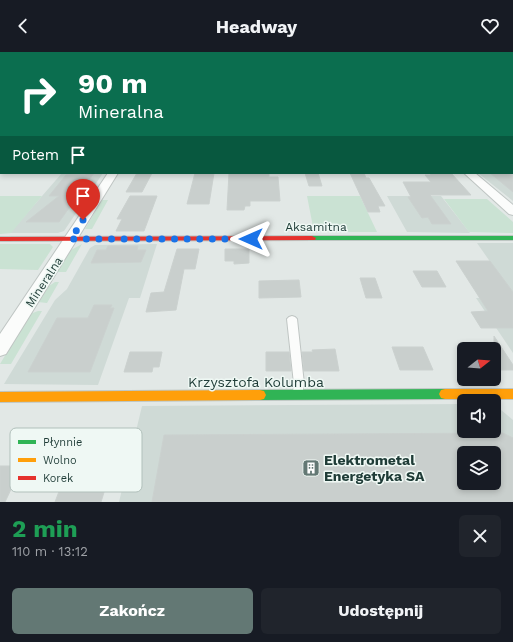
<!DOCTYPE html>
<html lang="pl">
<head>
<meta charset="utf-8">
<style>
  :root { --surface:#171b24; --page:#20242c; --text:#f1f3f6; --muted:#9ea1a6; --accent:#637874 }
  body { margin:0; font-family:"Work Sans",sans-serif; background:var(--page); color:var(--text); height:100vh; display:flex; flex-direction:column; font-size:15px; white-space:nowrap }
  * { box-sizing:border-box; margin:0 }
  p { font-size:13px; color:var(--muted) }
  .icon { flex:none; width:22px; height:22px; fill:none; stroke:currentColor; stroke-width:2; stroke-linecap:round; stroke-linejoin:round }
  .map { position:relative; height:450px; overflow:hidden }
  .side { display:flex; flex-direction:column; background:var(--surface); flex:1 }
  .side>* { flex:none }
  .top-card { position:absolute; left:0px; top:0px; width:513px; height:122px; box-shadow:0 2px 6px #0003; background:#0b6e4f; color:#fff; overflow:hidden }
  .needle { width:26px; rotate:73deg }
  .fabs { position:absolute; left:457px; top:290px; display:grid; gap:8px }
  .fabs a { display:grid; place-items:center; width:44px; height:44px; border-radius:6px; background:var(--surface); box-shadow:0 2px 6px #0003; font-size:20px }
  .pin { position:absolute; display:grid; place-items:center; width:34px; height:34px; color:#fff; margin:-41px -17px; border-radius:50% 50% 50% 0; rotate:-45deg; box-shadow:0 0 4px #0007 }
  .pin .icon { rotate:45deg }
  .me { position:absolute; width:44px; margin:-22px; rotate:270deg; stroke-linejoin:round; filter:drop-shadow(0 0 3px #0008) }
  .turn { display:flex; align-items:center; gap:14px; height:84px; padding:0 12px; font-size:18px }
  .turn .icon { width:52px; height:52px; stroke-width:2.5 }
  .turn b { display:block; font-size:28px; line-height:34px }
  .then { display:flex; align-items:center; height:38px; padding:0 12px; background:#0003; gap:8px; font-size:15px }
  .round { display:grid; place-items:center; flex:none; width:42px; height:42px; border-radius:6px; background:var(--page) }
  .overview { display:flex; align-items:center; justify-content:space-between; height:68px; padding:0 12px }
  h1 { font-size:24px; font-weight:700; line-height:30px; color:#1e9e55 }
  .primary-button { display:flex; gap:8px; margin-top:auto; padding:8px 12px }
  .primary-button a { flex:1; height:46px; border-radius:6px; background:var(--accent); color:#fff; font-size:16px; font-weight:700; line-height:46px; text-align:center }
  .primary-button a+a { background:var(--page); color:var(--text) }
  header { display:flex; justify-content:space-between; align-items:center; height:52px; padding:0 12px; background:var(--surface); font-size:18px; font-weight:700 }
  .map>svg:first-child { display:block }
</style>
</head>
<body>
<header><svg class="icon" aria-label="back" viewBox="0 0 24 24"><path d="M15 5l-7 7 7 7"/></svg>Headway<svg class="icon" aria-label="heart" viewBox="0 0 24 24"><path d="M12 20l-8-8c-3-5 5-10 8-4 3-6 11-1 8 4z"/></svg></header>
<div class="map">
<svg width="513" height="450" viewBox="0 0 513 450">
  <rect width="100%" height="100%" fill="#e2e8e6"/>
  <path fill="#cfdad6" fill-rule="evenodd" d="M512 82H513V149L478 121H512Z
    M62 121H103L64 179 58 181H10Z
    M387 144H441L470 181 407 180Z
    M477 191H513V240L498 221Z
    M157 192 140 246H129L98 333 4 332 55 248 67 237 90 196 95 193Z
    M513 245V301L476 246Z
    M464 352V379H494V352L513 368V450H119L142 354ZM464 401H494V431H464Z"/>
  <path fill="#cae2d3" d="M0 144H42L11 181 0 182Z
    M307 144H360L377 180H314Z
    M444 147H487L513 170V181L469 180Z
    M102 148H108L92 177H85Z
    M0 192H50L53 195 38 218 0 217Z
    M82 192 66 220H57L71 198Z
    M55 230H59L47 251 38 250 49 234Z
    M38 259H42L11 312H0L30 262Z"/>
  <path fill="#c9cfcd" stroke="#cbd1cf" fill-rule="evenodd" d="M87 121H94L59 170H26L59 144H49L66 123H85Z
    M137 121H152L142 140H126Z
    M195 121H214L209 152H187Z
    M229 121H269V125H278L280 149H250V154H245L244 158H227Z
    M305 121H318L322 134H309Z
    M350 121H364L366 126H369L385 154H378L380 160H368Z
    M429 121H451L471 143H430L451 172H432L428 165 422 166 408 145H411L403 130H431L425 123H431Z
    M490 121H513V140Z
    M130 144H157L144 179H116L122 167H117Z
    M108 194H138L137 198H146L141 210 91 211 97 198H106Z
    M177 197H199L195 217H184L176 258 146 260 151 241 164 240Z
    M225 197H249V211L234 212V209H225Z
    M456 209H490L513 240V276H481L471 260 488 259Z
    M413 219H437L446 235H422Z
    M360 226H375L382 246H366Z
    M299 228 301 245 259 246V229Z
    M94 253H112L110 256H114L90 320H28L57 266H88Z
    M494 284 513 313V318H494Z
    M392 295H423L433 318H400Z
    M335 297 339 319H304L302 300H313L312 298Z
    M130 300H162L159 315H153L152 320H124Z
    M266 300H289L291 319H266Z
    M82 379H125L112 424H109L101 450H55Z
    M503 381 513 386V450H152L164 383ZM464 401H494V431H464Z
    M0 414H22L5 450H0Z"/>
  <g fill="none" stroke-linecap="round" stroke-linejoin="round">
    <g stroke="#bfc5c3" stroke-width="2">
      <path id="lane" d="M512 51H513V53H512Z
        M292 264 295 265 297 267 304 332 302 343 298 345 294 343 293 340 294 332 287 267 289 265Z"/>
    </g>
    <g stroke="#bfc5c3" stroke-width="2">
      <path id="street" d="M0 110H1V116H0Z
        M108 121H118L6 302 0 304V282Z
        M464 121H475L513 153V163L509 162Z"/>
    </g>
    <g stroke="#bec6c3" stroke-width="2">
      <path id="fast" d="M309 184H513V188H312L308 186Z
        M445 337 449 338 451 342 449 346 445 347 260 348 256 347 254 343 256 339 260 338Z"/>
    </g>
    <g stroke="#bec6c3" stroke-width="2">
      <path id="slow" d="M445 337H513V347H445L441 346 439 342 441 338Z
        M260 338 264 339 266 343 264 347 260 348 0 350V340Z"/>
    </g>
    <g stroke="#bec6c3" stroke-width="2">
      <path id="jam" d="M312 184 316 186 315 188 0 189V185Z"/>
    </g>
    <use href="#lane" fill="#fbfcfb" fill-rule="evenodd"/>
    <use href="#street" fill="#fbfcfb" fill-rule="evenodd"/>
    <use href="#fast" fill="#30b455" fill-rule="evenodd"/>
    <use href="#slow" fill="#ff9f0a" fill-rule="evenodd"/>
    <use href="#jam" fill="#e5322d" fill-rule="evenodd"/>
  </g>
  <linearGradient id="sky" x2="0" y2="1"><stop stop-color="#8bbee2"/><stop offset="0.42" stop-color="#f2f5f4"/><stop offset="1" stop-color="#f2f5f4" stop-opacity="0"/></linearGradient>
  <rect width="513" height="108" fill="url(#sky)"/>
  <g fill="none" stroke-linecap="round" stroke-linejoin="round">
    <path stroke="#1a73e8" stroke-width="7" stroke-dasharray="0 12.6" d="M83 168 71 187H251"/>
  </g>
  <defs>
    <g id="building-square" transform="scale(0.9)"><rect x="-9" y="-9" width="18" height="18" rx="4" fill="#637874" stroke="#eff8f4"/><path d="M-4-6H4V6H1V3H-1V6H-4ZM-2.5-4.3h1.7v1.8h-1.7ZM.8-4.3h1.7v1.8H.8ZM-2.5-1h1.7V.8h-1.7ZM.8-1h1.7V.8H.8Z" fill="#fff"/></g>
  </defs>
  <g fill-rule="evenodd">
    <use href="#building-square" x="311" y="416"/>
  </g>
  <g text-anchor="middle" stroke-width="3" stroke-linejoin="round" paint-order="stroke">
    <g font-size="12" fill="#1f3c37" stroke="#eff8f4">
      <text x="316" y="179">Aksamitna</text>
      <text transform="translate(44 230) rotate(-57)" y="4">Mineralna</text>
    </g>
    <g font-size="14" fill="#1f3c37" stroke="#eff8f4">
      <text x="256" y="335">Krzysztofa Kolumba</text>
    </g>
    <g font-size="14" font-weight="bold" fill="#1f3c37" stroke="#eff8f4" text-anchor="start">
      <text x="324" y="413">Elektrometal<tspan x="324" dy="16">Energetyka SA</tspan></text>
    </g>
  </g>
  <rect x="10" y="376" width="132" height="64" rx="6" fill="#eff8f4" stroke="#b1c0bb" stroke-width="1"/>
  <rect x="18" y="388" width="18" height="4" fill="#30b455"/>
  <rect x="18" y="406" width="18" height="4" fill="#ff9f0a"/>
  <rect x="18" y="424" width="18" height="4" fill="#e5322d"/>
  <g font-size="11" fill="#1f3c37">
    <text x="43" y="394">Płynnie</text>
    <text x="43" y="412">Wolno</text>
    <text x="43" y="430">Korek</text>
  </g>
</svg>
<div class="fabs">
<a><svg class="needle" viewBox="-14 -14 28 28"><path d="M0-13l5 13h-10z" fill="#e53935"/><path d="M0 13l5-13h-10z" fill="#9ea1a6"/></svg></a>
<a><svg class="icon" aria-label="sound" viewBox="0 0 24 24"><path d="M4 9h4l5-4v14l-5-4H4zM17 9q2 3 0 6"/></svg></a>
<a><svg class="icon" aria-label="layers" viewBox="0 0 24 24"><path d="M12 4l9 5-9 5-9-5zM3 14l9 5 9-5"/></svg></a>
</div>
<div class="pin" style="left:83px;top:168px;background:#d93025"><svg class="icon" aria-label="arrive" viewBox="0 0 24 24"><path d="M6 21V4h12l-3 4 3 4H6"/></svg></div>
<svg class="me" style="left:251px;top:187px" viewBox="-20 -20 40 40"><path d="M0-17L14 15 0 8-14 15z" fill="#1a73e8" stroke="#fff" stroke-width="4"/></svg>
<div class="top-card">
<div class="turn"><svg class="icon" aria-label="right" viewBox="0 0 24 24"><path d="M7 20v-9h11M14 6l5 5-5 5"/></svg><div><b>90 m</b>Mineralna</div></div>
<div class="then">Potem<svg class="icon" aria-label="arrive" viewBox="0 0 24 24"><path d="M6 21V4h12l-3 4 3 4H6"/></svg></div>
</div>
</div>
<section class="side">
<div class="overview"><div><h1>2 min</h1><p>110 m · 13:12</p></div><a class="round"><svg class="icon" aria-label="close" viewBox="0 0 24 24"><path d="M6 6l12 12M18 6L6 18"/></svg></a></div>
<div class="primary-button"><a>Zakończ</a><a>Udostępnij</a></div>
</section>
</body>
</html>
